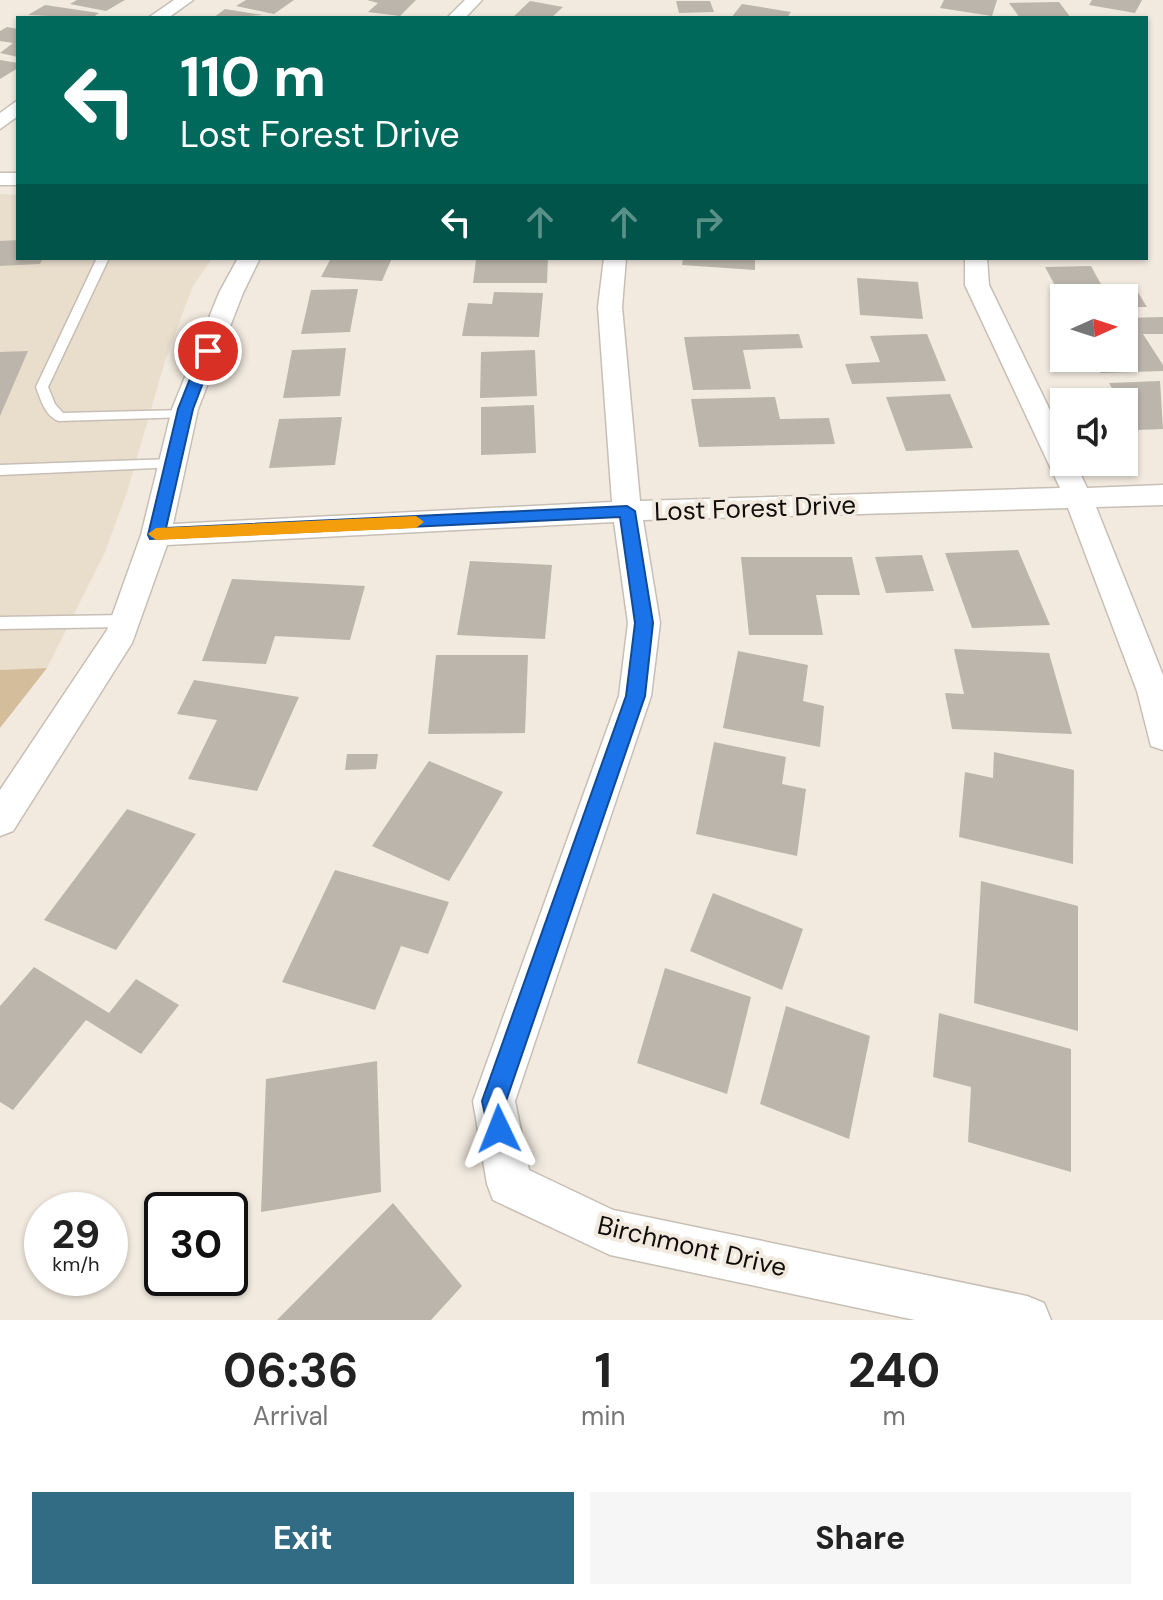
<!DOCTYPE html>
<html lang="en">
<head>
<meta charset="utf-8">
<style>
  :root { --surface:#fff; --page:#f6f6f6; --text:#222; --muted:#767676; --accent:#316c84 }
  body { margin:0; font-family:"DM Sans",sans-serif; background:var(--page); color:var(--text); height:100vh; display:flex; flex-direction:column; font-size:30px; white-space:nowrap }
  * { box-sizing:border-box; margin:0 }
  p { font-size:26px; color:var(--muted) }
  .icon { flex:none; width:44px; height:44px; fill:none; stroke:currentColor; stroke-width:2; stroke-linecap:round; stroke-linejoin:round }
  .map { position:relative; height:1320px; overflow:hidden }
  .drawer { display:flex; flex-direction:column; background:var(--surface); flex:1 }
  .drawer>* { flex:none }
  .hud { position:absolute; left:16px; top:16px; width:1132px; height:244px; border-radius:0px; box-shadow:0 2px 6px #0004; background:#00695c; color:#fff; overflow:hidden }
  .needle { width:52px; rotate:87deg }
  .controls { position:absolute; left:1050px; top:284px; display:grid; gap:16px }
  .controls a { display:grid; place-items:center; width:88px; height:88px; border-radius:0px; background:var(--surface); box-shadow:0 2px 6px #0004; font-size:40px }
  .speed { position:absolute; left:24px; top:1192px; display:flex; gap:16px; font-size:40px; font-weight:700; text-align:center }
  .speed>* { display:grid; place-content:center; width:104px; height:104px; border-radius:50%; background:var(--surface); box-shadow:0 2px 6px #0004; line-height:1 }
  .speed small { font-size:20px; font-weight:400 }
  .speed .limit { border:4px solid #111; border-radius:12px; background:#fff; color:#111 }
  .pin { position:absolute; display:grid; place-items:center; width:68px; height:68px; color:#fff; margin:-34px; border:4px solid #fff; border-radius:50%; box-shadow:0 2px 8px #0007 }
  .me { position:absolute; width:88px; margin:-44px; rotate:358deg; stroke-linejoin:round; filter:drop-shadow(0 0 6px #0008) }
  .turn { display:flex; align-items:center; gap:28px; height:168px; padding:0 32px; font-size:36px }
  .turn .icon { width:104px; height:104px; stroke-width:2.5 }
  .turn b { display:block; font-size:56px; line-height:68px }
  .lanes { display:flex; align-items:center; height:76px; padding:0 32px; background:#0003; justify-content:center; gap:40px; direction:ltr }
  .lanes .off { opacity:.35 }
  .eta { display:flex; justify-content:space-evenly; align-items:center; height:136px; text-align:center }
  .eta b { font-size:48px; font-weight:700; line-height:56px }
  .primary-button { display:flex; gap:16px; margin-top:auto; padding:16px 32px }
  .primary-button a { flex:1; height:92px; border-radius:0px; background:var(--accent); color:#fff; font-size:32px; font-weight:700; line-height:92px; text-align:center }
  .primary-button a+a { background:var(--page); color:var(--text) }
  .map>svg:first-child { display:block }
</style>
</head>
<body>
<div class="map">
<svg width="1163" height="1320" viewBox="0 0 1163 1320">
  <rect width="100%" height="100%" fill="#f2eadf"/>
  <path fill="#e9ddcc" d="M0 194 18 195V258H212L192 288 165 361 127 492 105 552 47 668 0 670Z"/>
  <path fill="#d3bd9b" d="M47 668 0 728V670Z"/>
  <path fill="#bcb5ab" d="M77 0H125L106 11 70 4Z
    M246 0H294L274 14 236 6Z
    M367 0H416L400 16 368 12 378 3Z
    M944 0H997L992 16 940 8Z
    M1092 0H1142L1135 13 1089 5Z
    M530 1 563 7 551 18H512Z
    M676 1H710L714 12 679 13Z
    M1059 2 1071 18H1020L1009 3Z
    M742 4 791 12 787 18H731Z
    M45 5 99 13 92 18 28 15Z
    M225 9 263 15 213 18Z
    M7 27 18 29V57L0 53 13 43 0 41V31Z
    M0 60 18 63V68L0 79Z
    M18 240V258H43L40 264 0 266V241Z
    M331 258H392L382 281 321 277Z
    M548 258 547 283H473L476 260Z
    M683 258H755V270L682 265Z
    M1091 266 1102 286H1134L1147 307H1124V298H1064V302L1045 267Z
    M857 278 918 282 923 319 860 315Z
    M358 289 350 332 301 334 311 290Z
    M494 292 543 293 539 337 462 336 468 303 492 304Z
    M1163 317V334H1143L1163 365V371L1101 373 1092 358H1124V318Z
    M799 334 803 348 743 350 751 389 693 390 684 337Z
    M927 334 946 381 852 384 845 364 880 362 870 336Z
    M346 348 340 396 283 398 292 350Z
    M535 350 537 396 480 398 481 352Z
    M28 351 0 416V352Z
    M1160 381 1163 429 1136 430 1124 402H1120L1109 383Z
    M950 394 973 448 906 451 886 397Z
    M775 397 780 419 829 418 835 444 699 447 691 399Z
    M534 405 536 453 481 455V407Z
    M342 417 335 465 269 468 279 419Z
    M1018 550 1050 625 972 628 945 553Z
    M922 555 934 591 886 593 875 557Z
    M741 557H852L860 595H816L823 635H749Z
    M470 561 552 565 545 639 457 635Z
    M232 579 365 586 350 640 275 636 266 664 202 661Z
    M954 649 1049 653 1072 734 952 729 945 693 964 694Z
    M738 651 808 665 803 701 824 706 820 747 723 728Z
    M436 655H528L525 733 428 734Z
    M194 680 299 697 257 791 188 779 217 720 177 714Z
    M714 742 786 757 782 784 806 789 797 856 696 834Z
    M994 752 1074 770 1073 864 959 837 965 772 993 778Z
    M347 754H378L376 769 345 770Z
    M429 761 503 792 449 881 372 846Z
    M127 809 196 834 116 950 44 920Z
    M335 870 449 902 428 954 401 946 375 1010 282 982Z
    M981 881 1078 906V1031L974 1003Z
    M713 893 803 929 782 990 690 951Z
    M34 967 109 1013 136 979 179 1005 141 1054 86 1020 13 1110 0 1102V1006Z
    M665 968 751 997 727 1094 637 1063Z
    M786 1006 870 1036 849 1139 760 1104Z
    M939 1013 1071 1049V1172L968 1142 971 1087 933 1077Z
    M377 1061 381 1192 261 1212 266 1079Z
    M393 1203 462 1286 431 1320H277Z"/>
  <g fill="none" stroke-linecap="round" stroke-linejoin="round">
    <g stroke="#c7bfb5" stroke-width="3">
      <path id="lane" d="M97 258H109L48 387 55 404 63 413 184 410 191 414 189 417 59 421C45 416 41 400 36 387Z
        M172 459 179 464 177 467 0 475V465Z
        M125 615 133 621 125 627 0 629V617Z"/>
    </g>
    <g stroke="#c7bfb5" stroke-width="3">
      <path id="street" d="M174 0H193L168 18H148Z
        M465 0H482L465 18H447Z
        M18 100V116L0 129V113Z
        M0 173H18V185H0Z
        M238 258H260L243 293 198 409 173 524 612 502 598 307 604 258H626L622 307 640 501 1060 488 965 285V258H987L989 285 1064 439V462H1075L1087 488 1163 485V505L1096 507 1163 675V750L1151 746 1137 691 1068 508 643 520 660 623 651 696 515 1101 529 1170 613 1210 1027 1296 1044 1303 1051 1320H915L610 1255 493 1200 487 1184 473 1101 619 696 628 623 614 522 167 545 132 643 13 831 0 836V790L107 630 141 535 172 409 219 293Z"/>
    </g>
    <use href="#lane" fill="#fff" fill-rule="evenodd"/>
    <use href="#street" fill="#fff" fill-rule="evenodd"/>
  </g>
  <path fill="#1a73e8" stroke="#114b97" stroke-width="2" d="M208 346 215 351 193 409 166 528 627 506 635 511 653 623 645 696 506 1101 511 1129 508 1137 499 1141 490 1137 482 1101 626 696 635 623 620 517 150 539 148 535 178 409 201 351Z"/>
  <path fill="#f59e0b" d="M416 516 424 522 416 528 156 540 148 534 156 528Z"/>
  <g text-anchor="middle" stroke-width="8" stroke-linejoin="round" paint-order="stroke">
    <g font-size="26" fill="#100d0a" stroke="#f2eadf">
      <text transform="translate(755 508) rotate(-2)" y="9">Lost Forest Drive</text>
      <text transform="translate(692 1246) rotate(13)" y="9">Birchmont Drive</text>
    </g>
  </g>
</svg>
<div class="controls">
<a><svg class="needle" viewBox="-14 -14 28 28"><path d="M0-13l5 13h-10z" fill="#e53935"/><path d="M0 13l5-13h-10z" fill="#767676"/></svg></a>
<a><svg class="icon" aria-label="sound" viewBox="0 0 24 24"><path d="M4 9h4l5-4v14l-5-4H4zM17 9q2 3 0 6"/></svg></a>
</div>
<div class="speed"><div>29<small>km/h</small></div><div class="limit">30</div></div>
<div class="pin" style="left:208px;top:351px;background:#d93025"><svg class="icon" aria-label="arrive" viewBox="0 0 24 24"><path d="M6 21V4h12l-3 4 3 4H6"/></svg></div>
<svg class="me" style="left:499px;top:1129px" viewBox="-20 -20 40 40"><path d="M0-17L14 15 0 8-14 15z" fill="#1a73e8" stroke="#fff" stroke-width="4"/></svg>
<div class="hud">
<div class="turn"><svg class="icon" aria-label="left" viewBox="0 0 24 24"><path d="M17 20v-9H6M10 6l-5 5 5 5"/></svg><div><b>110 m</b>Lost Forest Drive</div></div>
<div class="lanes"><svg class="icon" aria-label="left" viewBox="0 0 24 24"><path d="M17 20v-9H6M10 6l-5 5 5 5"/></svg><svg class="icon off" aria-label="ahead" viewBox="0 0 24 24"><path d="M12 20V5M6 11l6-6 6 6"/></svg><svg class="icon off" aria-label="ahead" viewBox="0 0 24 24"><path d="M12 20V5M6 11l6-6 6 6"/></svg><svg class="icon off" aria-label="right" viewBox="0 0 24 24"><path d="M7 20v-9h11M14 6l5 5-5 5"/></svg></div>
</div>
</div>
<section class="drawer">
<div class="eta">
<div><b>06:36</b><p>Arrival</p></div>
<div><b>1</b><p>min</p></div>
<div><b>240</b><p>m</p></div>
</div>
<div class="primary-button"><a>Exit</a><a>Share</a></div>
</section>
</body>
</html>
